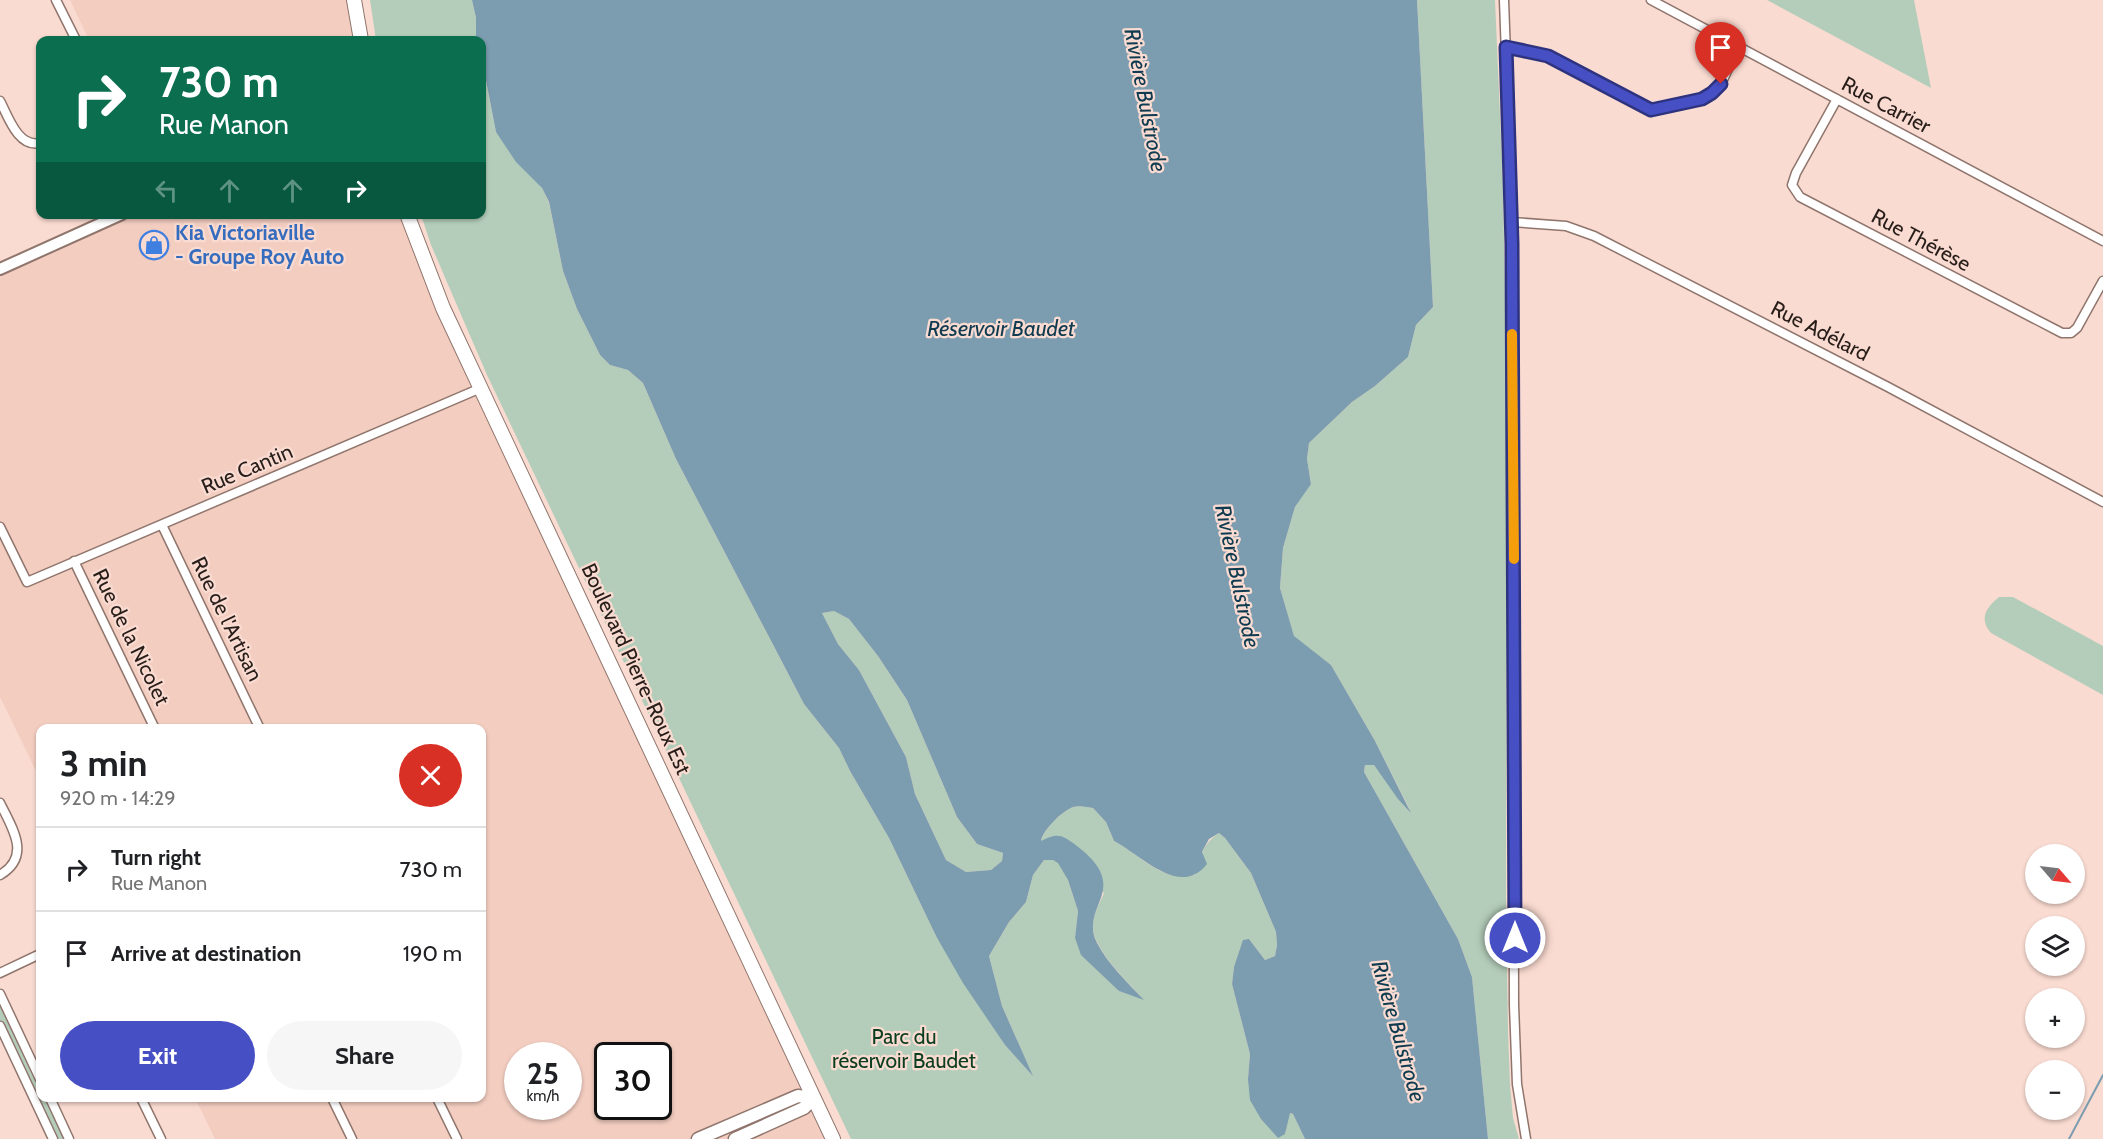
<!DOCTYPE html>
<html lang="en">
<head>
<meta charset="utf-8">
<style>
  :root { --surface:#fff; --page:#f6f6f6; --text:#202124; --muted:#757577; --line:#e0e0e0; --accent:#464fc4 }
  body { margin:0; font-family:Cabin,sans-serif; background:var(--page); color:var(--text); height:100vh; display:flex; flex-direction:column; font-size:22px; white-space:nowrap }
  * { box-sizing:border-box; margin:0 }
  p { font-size:20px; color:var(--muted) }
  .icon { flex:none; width:33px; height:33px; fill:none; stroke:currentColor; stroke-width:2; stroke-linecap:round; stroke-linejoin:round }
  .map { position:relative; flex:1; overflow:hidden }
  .details { position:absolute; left:36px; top:724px; width:450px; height:378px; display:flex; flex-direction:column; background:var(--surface); border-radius:12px; box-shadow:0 2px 4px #0004 }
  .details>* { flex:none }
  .top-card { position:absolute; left:36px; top:36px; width:450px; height:183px; border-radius:12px; box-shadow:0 2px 4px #0004; background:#0b6e4f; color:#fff; overflow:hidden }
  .needle { width:39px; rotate:118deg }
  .controls { position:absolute; left:2025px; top:844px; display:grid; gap:12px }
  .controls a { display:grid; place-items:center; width:60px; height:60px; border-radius:50%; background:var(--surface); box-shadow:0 2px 4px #0004; font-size:30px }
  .speed { position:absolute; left:504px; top:1042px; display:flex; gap:12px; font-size:30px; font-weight:700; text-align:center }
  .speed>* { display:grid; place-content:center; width:78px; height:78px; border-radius:50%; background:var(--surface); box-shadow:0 2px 4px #0004; line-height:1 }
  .speed small { font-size:15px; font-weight:400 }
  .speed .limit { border:3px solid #111; border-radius:9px; background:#fff; color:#111 }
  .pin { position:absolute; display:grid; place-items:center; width:51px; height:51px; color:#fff; margin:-62px -26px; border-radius:50% 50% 50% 0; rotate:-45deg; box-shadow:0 0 6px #0007 }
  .pin .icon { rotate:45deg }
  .me { position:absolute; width:66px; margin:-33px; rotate:0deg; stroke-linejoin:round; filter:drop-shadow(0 0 4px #0008) }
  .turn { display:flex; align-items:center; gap:21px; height:126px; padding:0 24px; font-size:27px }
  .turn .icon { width:78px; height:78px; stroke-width:2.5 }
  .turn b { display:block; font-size:42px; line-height:51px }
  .lanes { display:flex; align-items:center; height:57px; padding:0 24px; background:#0003; justify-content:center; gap:30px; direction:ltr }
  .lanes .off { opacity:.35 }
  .round { display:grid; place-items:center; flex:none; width:63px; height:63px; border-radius:32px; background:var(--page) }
  .head { display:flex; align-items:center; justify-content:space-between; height:102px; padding:0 24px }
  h1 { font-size:36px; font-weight:800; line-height:45px }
  .button { display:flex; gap:12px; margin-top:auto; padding:12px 24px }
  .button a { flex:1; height:69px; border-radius:36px; background:var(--accent); color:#fff; font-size:24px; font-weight:800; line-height:69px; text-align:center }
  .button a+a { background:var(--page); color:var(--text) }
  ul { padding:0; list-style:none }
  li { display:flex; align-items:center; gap:18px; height:84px; padding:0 24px; border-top:2px solid var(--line) }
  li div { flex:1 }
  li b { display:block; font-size:22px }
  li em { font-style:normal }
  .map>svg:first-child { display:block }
</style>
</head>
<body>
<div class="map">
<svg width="2103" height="1139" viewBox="0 0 2103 1139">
  <rect width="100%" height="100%" fill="#fadbd1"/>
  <path fill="#f3cdc0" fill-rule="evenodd" d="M70 0H354L361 40H89Z
    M108 215H407L833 1139H215L195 1098H482V729H40V779L0 697V262ZM518 1056H568V1107H518ZM608 1056H658V1107H608Z"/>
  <path fill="#b4cdba" d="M370 0H472L476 18V40H376Z
    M1417 0H1495L1503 184 1507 406 1506 899 1508 1030 1510 1085 1513 1118 1519 1139H1488L1472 977 1458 939 1364 772 1365 765H1374L1410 810 1375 741 1331 665 1294 637 1280 588 1283 548 1295 507 1311 483 1307 459 1309 443 1352 402 1375 386 1408 357 1416 325 1433 307Z
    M1767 0H1914L1931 88Z
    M482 60 496 132 542 188 549 203 563 271 577 309 600 355 610 365 628 370 643 383 676 459 804 704 839 748 850 771 889 838 936 936 1005 1045 1032 1074 1002 1006 989 956 1009 922 1026 902 1033 875 1044 860H1053L1059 863 1068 880 1078 911 1075 938 1119 991 1143 999C1128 982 1091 948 1093 925 1093 914 1100 903 1104 893L1041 842C1042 831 1062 811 1073 807 1079 805 1087 807 1093 808L1106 822 1114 841C1145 857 1157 881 1195 875 1200 857 1203 843 1219 833L1225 838 1251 873 1276 932 1277 945 1275 956 1265 960 1249 939 1234 967 1232 984 1250 1054 1248 1079 1285 1134 1289 1113 1293 1114 1305 1139H851L487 375 431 245 421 215 482 214Z
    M1999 597H2013L2103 646V695L1991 633C1978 618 1987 607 1999 597Z
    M834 611 849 619 878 656 907 700 957 817 977 844 1003 853 1002 861 991 870 966 872 946 860 915 794 906 757 859 670 838 644 822 613Z
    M0 1001 40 1087V1098H46L65 1139H56L0 1021Z"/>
  <path fill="#7c9caf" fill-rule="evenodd" d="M472 0H1417L1433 307 1416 325 1408 357 1375 386 1352 402 1309 443 1307 459 1311 484 1295 507 1283 548 1280 588 1294 636 1331 665 1375 741 1411 813 1398 799 1374 765H1365L1364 772 1458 939 1472 977 1488 1139H1305L1293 1114 1290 1113 1285 1134 1278 1138 1261 1119 1250 1100 1248 1079 1250 1054 1232 984 1234 967 1243 940 1249 939 1265 960 1275 956 1277 945 1276 932 1251 873 1225 838 1219 833 1209 839 1202 852 1207 864C1180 899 1140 854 1114 841L1106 822 1093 808C1087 807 1079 805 1073 807 1062 811 1043 830 1041 841 1058 833 1061 834 1077 846 1134 890 1078 905 1097 943 1108 964 1128 983 1144 1000L1119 991 1081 955 1075 938 1078 911 1068 880 1058 863 1053 860H1044L1033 875 1026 902 1009 922 989 956 1002 1006 1033 1076 1005 1045 963 983 936 936 889 838 850 771 839 748 804 704 676 459 643 383 628 370 610 365 600 355 577 309 563 271 549 202 542 188 516 162 496 132 482 60V40H476V18ZM834 611 849 619 878 656 907 700 957 817 977 844 1003 853 1002 861 991 870 966 872 946 860 915 794 906 757 859 670 838 644 822 613Z"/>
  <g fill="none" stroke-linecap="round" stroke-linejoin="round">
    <path stroke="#7c9caf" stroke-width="2" d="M2069 1139 2103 1075"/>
    <g stroke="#90756c" stroke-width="11">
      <path id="minor" d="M56 0 76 40
        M1504 0 1512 222 1514 1005 1517 1084 1526 1139
        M1651 0 2103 241
        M1506 47 1548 56 1638 105 1646 109 1658 110 1702 99 1712 93 1721 84 1739 46
        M1837 99 1796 173 1792 185 1800 197 2062 333H2071L2077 328 2103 281
        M0 101C8 116 18 148 40 143
        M1512 222 1566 226 1594 236 1888 387 2103 502
        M162 525 260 729
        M0 527 27 582 481 388
        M74 561 155 729
        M0 803C12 828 32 856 0 875
        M0 973 40 954
        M0 994 40 1079
        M0 1026 53 1139
        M50 1098 69 1139
        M141 1098 161 1139
        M332 1098 352 1139
        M437 1098 457 1139"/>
    </g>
    <g stroke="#90756c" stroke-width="14">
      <path id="tertiary" d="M0 269 122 214"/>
    </g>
    <g stroke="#90756c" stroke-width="15">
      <path id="secondary" d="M698 1139 798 1096 814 1098
        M735 1139 804 1108 814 1098"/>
    </g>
    <g stroke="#90756c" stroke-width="16">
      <path id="primary" d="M354 0 361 40
        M407 214 443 308 833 1139"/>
    </g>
    <use href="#minor" stroke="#fff" stroke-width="8"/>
    <use href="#tertiary" stroke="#fff" stroke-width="10"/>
    <use href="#secondary" stroke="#fff" stroke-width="12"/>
    <use href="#primary" stroke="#fff" stroke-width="14"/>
  </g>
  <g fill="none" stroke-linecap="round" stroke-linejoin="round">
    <g stroke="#2e337f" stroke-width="15">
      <path id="route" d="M1515 938 1512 244 1506 47 1548 56 1651 110 1702 99 1712 93 1721 84"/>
    </g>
    <use href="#route" stroke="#464fc4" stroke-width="10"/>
    <path stroke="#f59e0b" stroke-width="10" d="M1512 334 1514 559"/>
  </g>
  <defs>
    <g id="shop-ring" transform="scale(1.5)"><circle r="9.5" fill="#fadbd1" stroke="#3f7fe0" stroke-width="1.5"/><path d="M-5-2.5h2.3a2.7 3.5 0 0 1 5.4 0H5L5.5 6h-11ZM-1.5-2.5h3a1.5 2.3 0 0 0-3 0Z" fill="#3f7fe0"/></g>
  </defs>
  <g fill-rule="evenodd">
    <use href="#shop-ring" x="154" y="245"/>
  </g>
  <g text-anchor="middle" stroke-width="4.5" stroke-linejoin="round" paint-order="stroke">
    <g font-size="21" fill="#271d19" stroke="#fadbd1">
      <text transform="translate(1886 105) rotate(28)" y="7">Rue Carrier</text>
      <text transform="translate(1921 240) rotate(28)" y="7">Rue Thérèse</text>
      <text transform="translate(1820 331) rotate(27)" y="7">Rue Adélard</text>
      <text transform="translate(247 469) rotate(-23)" y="7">Rue Cantin</text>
      <text transform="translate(227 619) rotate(64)" y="7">Rue de l'Artisan</text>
      <text transform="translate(131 637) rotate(64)" y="7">Rue de la Nicolet</text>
      <text transform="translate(636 669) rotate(65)" y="7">Boulevard Pierre-Roux Est</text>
    </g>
    <g font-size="21" font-weight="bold" fill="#366cbe" stroke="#fadbd1" text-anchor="start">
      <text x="175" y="240">Kia Victoriaville<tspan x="175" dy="24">- Groupe Roy Auto</tspan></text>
    </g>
    <g font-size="21" fill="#0b3e20" stroke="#fadbd1">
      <text x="904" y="1044">Parc du<tspan x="904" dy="24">réservoir Baudet</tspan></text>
    </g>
    <g font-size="22" font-style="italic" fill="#0f3b50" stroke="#fadbd1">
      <text transform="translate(1146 100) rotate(79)" y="8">Rivière Bulstrode</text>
      <text x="1001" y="336">Réservoir Baudet</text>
      <text transform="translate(1238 576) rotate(78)" y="8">Rivière Bulstrode</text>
      <text transform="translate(1399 1031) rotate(74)" y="8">Rivière Bulstrode</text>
    </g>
  </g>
</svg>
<div class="controls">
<a><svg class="needle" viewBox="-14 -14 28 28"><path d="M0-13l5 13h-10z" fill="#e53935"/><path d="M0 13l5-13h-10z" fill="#757577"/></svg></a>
<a><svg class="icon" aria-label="layers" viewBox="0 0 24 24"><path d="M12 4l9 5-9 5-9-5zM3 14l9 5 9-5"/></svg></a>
<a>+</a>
<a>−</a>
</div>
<div class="speed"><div>25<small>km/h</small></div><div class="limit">30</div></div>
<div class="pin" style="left:1721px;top:84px;background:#d93025"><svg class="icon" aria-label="arrive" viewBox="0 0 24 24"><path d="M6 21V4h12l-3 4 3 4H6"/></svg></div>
<svg class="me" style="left:1515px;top:938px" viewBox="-20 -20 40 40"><circle r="17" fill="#464fc4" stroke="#fff" stroke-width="3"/><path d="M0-11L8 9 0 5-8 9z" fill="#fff"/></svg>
<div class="top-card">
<div class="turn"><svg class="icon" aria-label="right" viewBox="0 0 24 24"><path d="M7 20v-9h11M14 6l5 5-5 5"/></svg><div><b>730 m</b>Rue Manon</div></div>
<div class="lanes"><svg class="icon off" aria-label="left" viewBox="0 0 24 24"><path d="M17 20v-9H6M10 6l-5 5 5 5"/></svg><svg class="icon off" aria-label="ahead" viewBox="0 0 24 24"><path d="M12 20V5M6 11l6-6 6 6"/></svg><svg class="icon off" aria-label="ahead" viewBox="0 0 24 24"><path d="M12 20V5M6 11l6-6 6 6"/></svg><svg class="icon" aria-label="right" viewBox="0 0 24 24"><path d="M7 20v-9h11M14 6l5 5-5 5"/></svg></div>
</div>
<section class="details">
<div class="head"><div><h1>3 min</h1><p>920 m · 14:29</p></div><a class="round" style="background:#d93025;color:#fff"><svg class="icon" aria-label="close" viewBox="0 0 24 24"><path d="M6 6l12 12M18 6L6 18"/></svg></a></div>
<ul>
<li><svg class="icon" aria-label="right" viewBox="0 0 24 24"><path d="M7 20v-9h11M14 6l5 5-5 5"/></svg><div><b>Turn right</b><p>Rue Manon</p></div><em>730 m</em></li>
<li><svg class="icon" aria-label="arrive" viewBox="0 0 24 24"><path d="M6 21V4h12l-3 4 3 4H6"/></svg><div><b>Arrive at destination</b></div><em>190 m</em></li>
</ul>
<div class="button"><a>Exit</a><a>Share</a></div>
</section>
</div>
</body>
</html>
